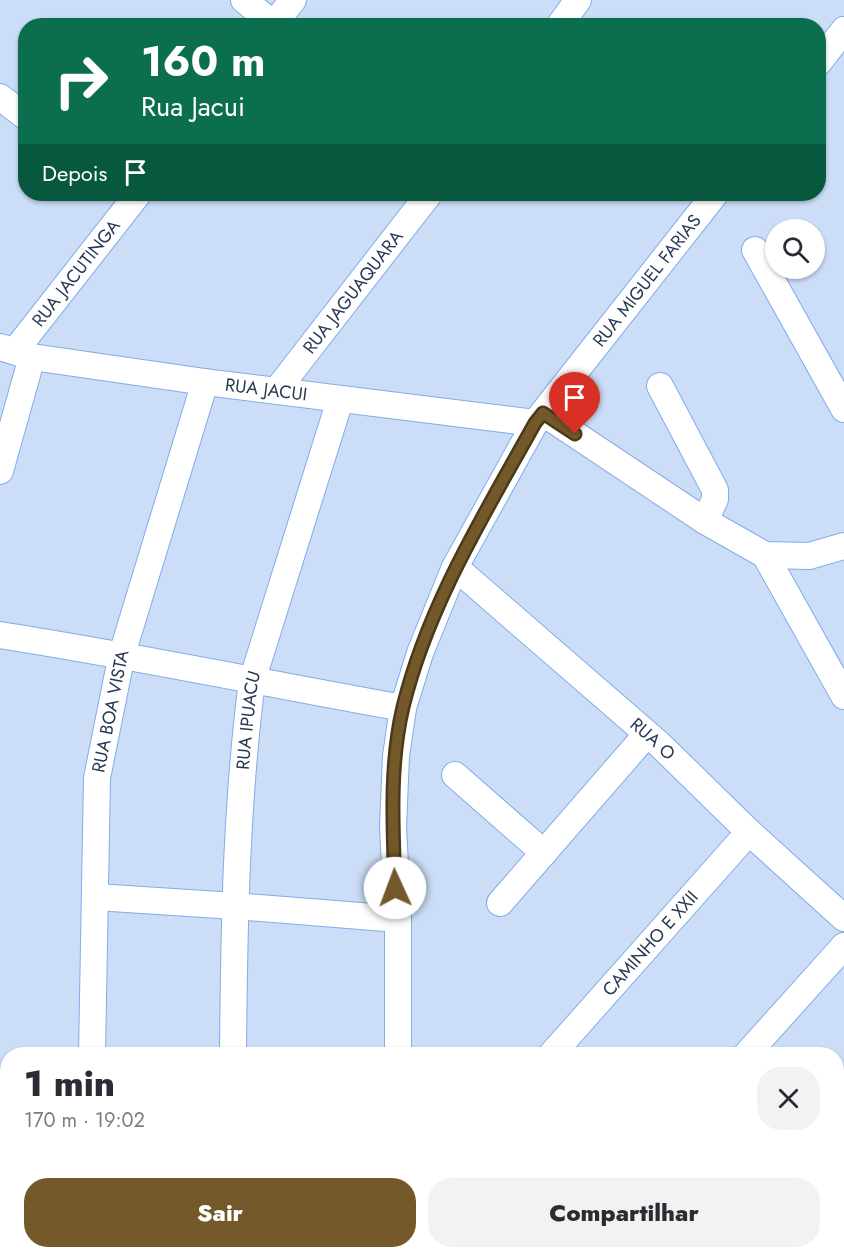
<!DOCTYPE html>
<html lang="pt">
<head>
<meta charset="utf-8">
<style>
  :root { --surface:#fff; --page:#f2f2f3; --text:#2b2b33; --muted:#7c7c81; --accent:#73582a }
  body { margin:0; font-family:Jost,sans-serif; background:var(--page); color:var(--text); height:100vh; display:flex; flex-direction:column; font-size:22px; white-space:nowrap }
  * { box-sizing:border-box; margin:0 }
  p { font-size:20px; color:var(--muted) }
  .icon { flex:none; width:33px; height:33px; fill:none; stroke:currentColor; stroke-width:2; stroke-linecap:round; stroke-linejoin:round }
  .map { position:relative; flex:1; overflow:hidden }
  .panel { position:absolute; left:0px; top:1047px; width:844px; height:212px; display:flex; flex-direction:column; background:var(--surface); border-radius:24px 24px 0 0; box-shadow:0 2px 4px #0004 }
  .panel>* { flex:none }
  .top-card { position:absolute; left:18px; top:18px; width:808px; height:183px; border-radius:24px; box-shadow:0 2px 4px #0004; background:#0b6e4f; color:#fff; overflow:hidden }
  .buttons { position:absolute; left:765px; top:219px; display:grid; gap:12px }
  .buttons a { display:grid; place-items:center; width:60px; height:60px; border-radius:50%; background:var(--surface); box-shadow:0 2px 4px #0004; font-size:30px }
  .pin { position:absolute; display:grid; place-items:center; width:51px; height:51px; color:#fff; margin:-62px -26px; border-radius:50% 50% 50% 0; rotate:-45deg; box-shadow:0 0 6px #0007 }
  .pin .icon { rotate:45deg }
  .me { position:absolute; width:66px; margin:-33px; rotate:358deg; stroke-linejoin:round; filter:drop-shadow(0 0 4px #0008) }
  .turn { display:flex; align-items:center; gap:21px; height:126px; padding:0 24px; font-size:27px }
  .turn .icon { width:78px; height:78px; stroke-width:2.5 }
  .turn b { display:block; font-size:42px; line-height:51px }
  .then { display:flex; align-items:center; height:57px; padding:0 24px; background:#0003; gap:12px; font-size:22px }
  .round { display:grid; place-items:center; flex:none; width:63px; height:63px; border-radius:24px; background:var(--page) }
  .summary { display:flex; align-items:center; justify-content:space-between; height:102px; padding:0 24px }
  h1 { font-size:36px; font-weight:800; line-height:45px }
  .cta { display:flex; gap:12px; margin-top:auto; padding:12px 24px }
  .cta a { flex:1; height:69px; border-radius:24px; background:var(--accent); color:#fff; font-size:24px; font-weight:800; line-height:69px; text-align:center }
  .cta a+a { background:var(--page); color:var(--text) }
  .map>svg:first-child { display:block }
</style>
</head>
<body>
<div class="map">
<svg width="844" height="1258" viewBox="0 0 844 1258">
  <rect width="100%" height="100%" fill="#cbddf7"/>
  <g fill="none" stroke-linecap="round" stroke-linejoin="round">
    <g stroke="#82aceb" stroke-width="28">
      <g id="minor">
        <path d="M244 0 273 24"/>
        <path d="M272 26 293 0"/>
        <path d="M559 26 578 0"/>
        <path d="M819 62 844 30"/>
        <path d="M0 97 26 117"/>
        <path d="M755 250 844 409"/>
        <path id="s1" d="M0 347 32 357 205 382 535 423"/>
        <path id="s2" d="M15 351 138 194"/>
        <path d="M660 386 715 490V499L705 521"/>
        <path id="s3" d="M277 390 429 194"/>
        <path d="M543 413 705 521 765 555 809 556 844 546"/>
        <path d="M0 471 32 357"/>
        <path d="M765 555 844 696"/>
        <path id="s4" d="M455 567 659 744 749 832 844 918"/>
        <path d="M0 635C135 656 269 684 403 708"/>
        <path d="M455 775 544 853"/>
        <path d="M96 897 235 906 398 919"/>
        <path d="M500 903 647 734"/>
        <path id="s5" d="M92 1054 97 778 122 654 205 382"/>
        <path id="s6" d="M233 1054C234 930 236 805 252 681L340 400"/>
        <path id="s7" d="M398 1054V919L393 828 396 756 403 708 420 653 455 567 535 423 715 194"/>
        <path id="s8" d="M552 1054 749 832"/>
        <path d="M747 1054 844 946"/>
        <path d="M837 1166 844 1159"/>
        <path d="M438 1251 440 1258"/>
        <path d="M48 1258 50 1251"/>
        <path d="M192 1258 195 1251"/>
        <path d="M359 1258 361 1251"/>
        <path d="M564 1258 571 1251"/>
        <path d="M755 1258 761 1251"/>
      </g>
    </g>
    <use href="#minor" stroke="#fff" stroke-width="26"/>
  </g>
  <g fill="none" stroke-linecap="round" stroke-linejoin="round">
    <g stroke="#4b391b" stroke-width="15">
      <path id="route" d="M395 888C393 829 389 766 403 707 428 605 484 515 535 423L543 413 575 434"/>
    </g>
    <use href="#route" stroke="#73582a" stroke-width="10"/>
  </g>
  <g text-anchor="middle" stroke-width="4.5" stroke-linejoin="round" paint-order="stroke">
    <g font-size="18" fill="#273953" stroke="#fdfdfd">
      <text dy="6" stroke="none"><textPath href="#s2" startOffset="99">RUA JACUTINGA</textPath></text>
      <text dy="6" stroke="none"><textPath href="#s7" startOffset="843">RUA MIGUEL FARIAS</textPath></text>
      <text dy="6" stroke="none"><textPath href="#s3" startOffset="124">RUA JAGUAQUARA</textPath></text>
      <text dy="6" stroke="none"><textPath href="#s1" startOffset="270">RUA JACUI</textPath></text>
      <text dy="6" stroke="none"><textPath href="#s5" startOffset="344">RUA BOA VISTA</textPath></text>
      <text dy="6" stroke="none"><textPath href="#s6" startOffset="334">RUA IPUACU</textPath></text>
      <text dy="6" stroke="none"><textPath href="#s4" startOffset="262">RUA O</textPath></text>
      <text dy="6" stroke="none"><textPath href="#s8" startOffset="148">CAMINHO E XXII</textPath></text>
    </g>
  </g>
</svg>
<div class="buttons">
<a><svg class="icon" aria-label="search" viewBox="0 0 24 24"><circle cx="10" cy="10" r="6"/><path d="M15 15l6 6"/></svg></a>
</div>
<div class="pin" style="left:575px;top:434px;background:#d93025"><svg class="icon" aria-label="arrive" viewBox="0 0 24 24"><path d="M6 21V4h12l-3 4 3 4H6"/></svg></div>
<svg class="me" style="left:395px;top:888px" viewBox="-20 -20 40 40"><circle r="19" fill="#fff"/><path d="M0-13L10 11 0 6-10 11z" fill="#73582a"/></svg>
<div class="top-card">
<div class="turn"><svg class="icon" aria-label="right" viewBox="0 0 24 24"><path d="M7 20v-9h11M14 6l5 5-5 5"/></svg><div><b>160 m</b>Rua Jacui</div></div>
<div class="then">Depois<svg class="icon" aria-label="arrive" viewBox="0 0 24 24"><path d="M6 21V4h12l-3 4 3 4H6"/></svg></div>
</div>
<section class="panel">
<div class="summary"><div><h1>1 min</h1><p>170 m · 19:02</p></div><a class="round"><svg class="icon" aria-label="close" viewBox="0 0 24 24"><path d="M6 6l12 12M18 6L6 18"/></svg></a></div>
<div class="cta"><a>Sair</a><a>Compartilhar</a></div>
</section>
</div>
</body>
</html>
